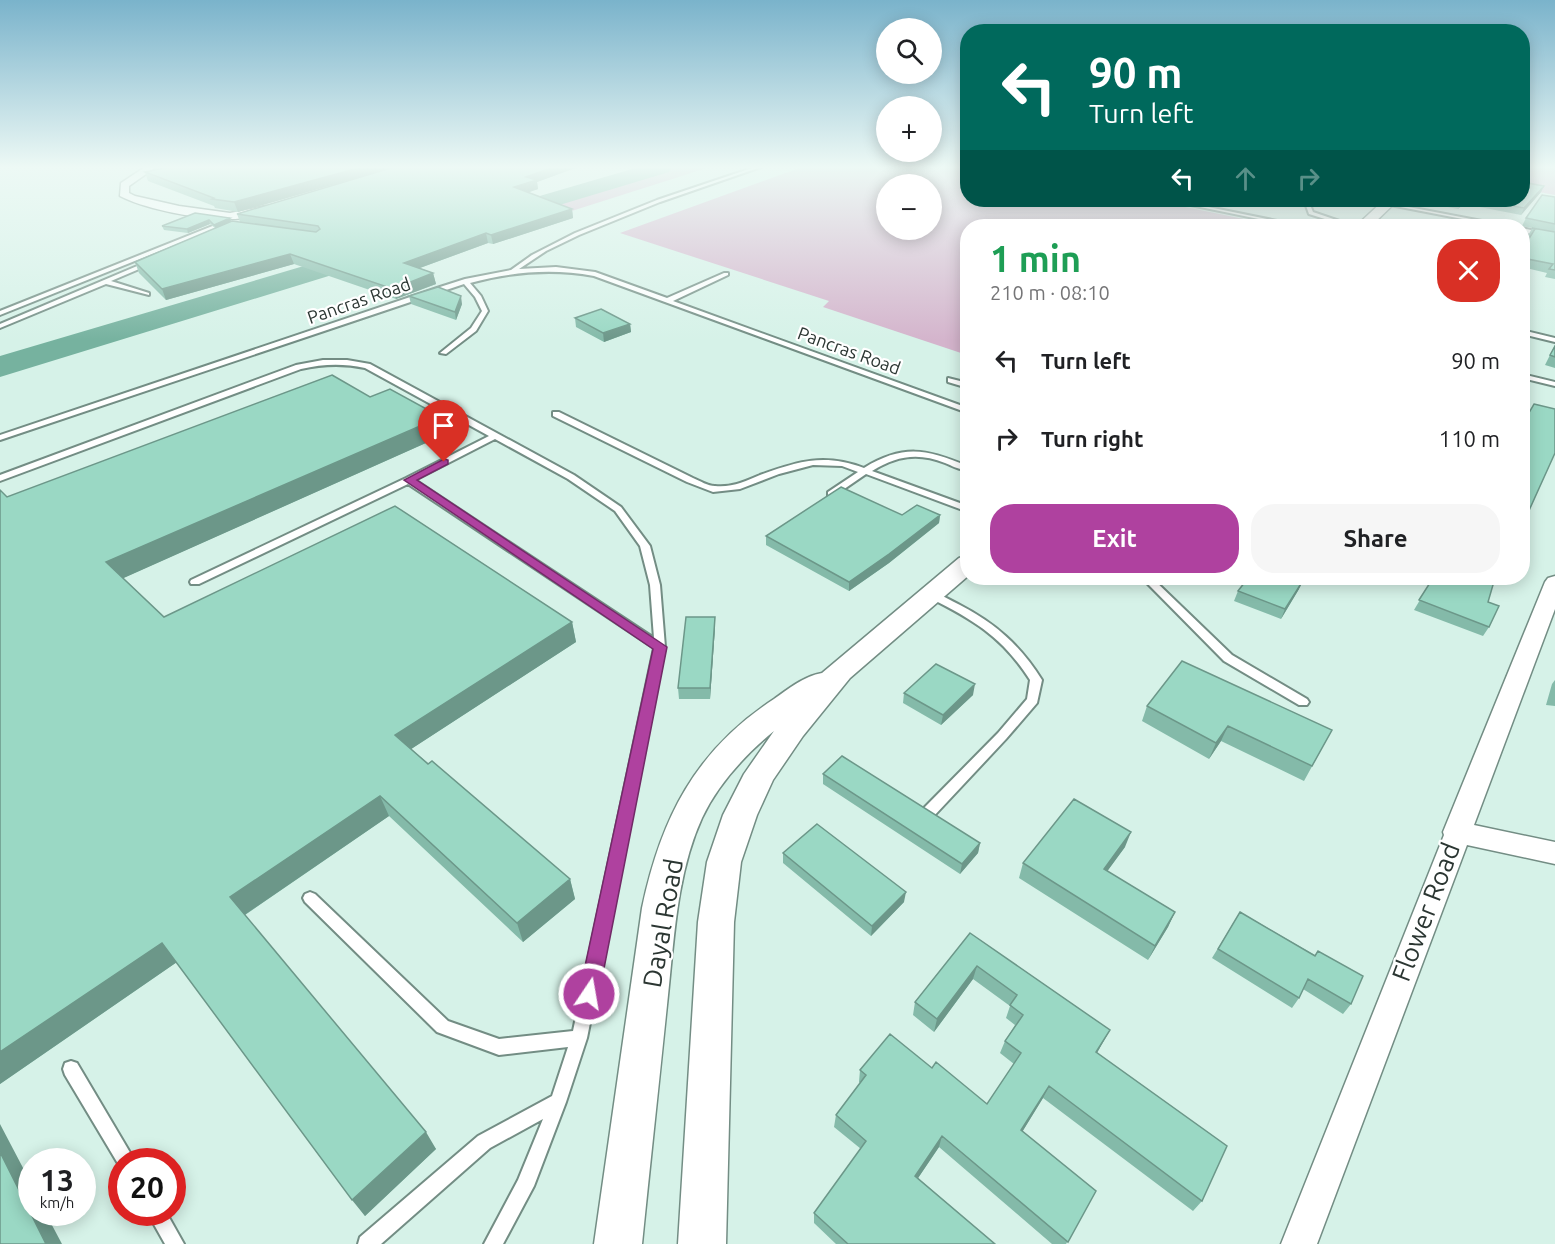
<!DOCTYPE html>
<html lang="en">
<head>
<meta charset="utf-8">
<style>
  :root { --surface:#fff; --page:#f6f6f6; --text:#202124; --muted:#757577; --accent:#af419f }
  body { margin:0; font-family:Ubuntu,sans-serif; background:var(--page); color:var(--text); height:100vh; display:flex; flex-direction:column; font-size:22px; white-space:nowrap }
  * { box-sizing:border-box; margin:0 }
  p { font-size:20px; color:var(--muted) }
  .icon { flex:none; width:33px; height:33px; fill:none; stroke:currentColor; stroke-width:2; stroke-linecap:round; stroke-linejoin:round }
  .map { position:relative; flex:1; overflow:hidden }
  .sheet { position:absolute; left:960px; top:219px; width:570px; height:366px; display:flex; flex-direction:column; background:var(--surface); border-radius:24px; box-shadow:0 3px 15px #0003 }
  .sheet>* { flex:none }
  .hud { position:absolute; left:960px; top:24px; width:570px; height:183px; border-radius:24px; box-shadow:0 3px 15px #0003; background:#00695c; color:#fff; overflow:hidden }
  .fabs { position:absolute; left:876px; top:18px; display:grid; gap:12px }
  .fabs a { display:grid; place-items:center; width:66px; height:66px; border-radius:50%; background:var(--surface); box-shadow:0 3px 15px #0003; font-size:30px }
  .speed { position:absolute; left:18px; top:1148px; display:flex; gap:12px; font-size:30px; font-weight:700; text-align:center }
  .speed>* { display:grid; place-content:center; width:78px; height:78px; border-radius:50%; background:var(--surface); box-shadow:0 3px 15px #0003; line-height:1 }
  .speed small { font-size:15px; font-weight:400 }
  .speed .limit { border:9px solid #d22; background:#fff; color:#111 }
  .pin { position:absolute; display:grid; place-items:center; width:51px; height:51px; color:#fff; margin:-62px -26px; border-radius:50% 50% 50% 0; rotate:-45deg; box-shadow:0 0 6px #0007 }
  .pin .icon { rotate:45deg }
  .me { position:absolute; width:66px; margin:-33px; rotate:12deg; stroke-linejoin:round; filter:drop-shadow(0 0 4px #0008) }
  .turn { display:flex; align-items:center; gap:21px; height:126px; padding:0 30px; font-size:27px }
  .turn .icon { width:78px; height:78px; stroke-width:2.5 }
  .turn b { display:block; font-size:42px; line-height:51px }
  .lanes { display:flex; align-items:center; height:57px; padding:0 30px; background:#0003; justify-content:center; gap:30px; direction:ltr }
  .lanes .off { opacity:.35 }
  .round { display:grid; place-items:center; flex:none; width:63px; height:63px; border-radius:24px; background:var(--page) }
  .head { display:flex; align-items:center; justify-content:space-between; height:102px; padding:0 30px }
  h1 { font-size:36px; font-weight:700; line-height:45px; color:#1e9e55 }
  .primary-button { display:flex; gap:12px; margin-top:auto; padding:12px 30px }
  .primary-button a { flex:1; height:69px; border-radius:24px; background:var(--accent); color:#fff; font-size:24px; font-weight:700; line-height:69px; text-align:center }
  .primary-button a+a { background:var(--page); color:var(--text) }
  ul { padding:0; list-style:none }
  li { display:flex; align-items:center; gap:18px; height:78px; padding:0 30px }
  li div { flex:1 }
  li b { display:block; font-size:22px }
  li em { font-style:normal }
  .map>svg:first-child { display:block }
</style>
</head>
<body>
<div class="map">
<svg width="1555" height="1244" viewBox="0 0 1555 1244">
  <rect width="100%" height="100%" fill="#d6f2e8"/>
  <path fill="#d4b4cc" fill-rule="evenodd" d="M675 167H710L402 265 385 257Z
    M802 167H967L968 200H1151L1278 226H968L967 355 823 307 829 301 620 233ZM886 184H932V230H886Z
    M1522 167H1555V195L1523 189Z"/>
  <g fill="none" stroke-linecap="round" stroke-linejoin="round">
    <path fill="#76b29f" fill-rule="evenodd" d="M639 167H672L669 172 496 224 487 226 478 224 475 219 478 214Z
      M378 244 387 246 391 252 387 258 0 377V356Z"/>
    <g stroke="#738d84" stroke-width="4">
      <path id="service" d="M755 167H761L660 202 579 235 546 251 519 269 556 267 595 272 667 298 724 273H728V275L673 301 968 408V413L594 276C551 268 511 272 470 283L481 296 488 311 476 331 446 354 440 353 471 328 482 311 475 297 464 284 0 440V435L440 287 465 279 511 270 532 255 575 233 657 200Z
        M1166 200H1174L1302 226H1293Z
        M1304 200H1308L1313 212 1354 226H1347L1309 214Z
        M1364 200H1372L1508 226H1499Z
        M225 221 227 224 0 315V311Z
        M1522 228 1555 235V239L1522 232Z
        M149 261 152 263 151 264 111 281 149 293V295L106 284 0 328V324Z
        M1522 330 1555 338V342L1522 334Z
        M323 360H347L370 364 574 475 621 507 650 546 660 585 665 647 587 1038 566 1102 534 1186 503 1244H484L518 1180 543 1119 490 1148 381 1244H358L360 1237 478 1136 552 1096 568 1047 499 1055 437 1032 305 902 303 898 305 894 310 892 315 894 448 1021 499 1039 573 1031 654 648 408 484 199 584H191L190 582 191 580 406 478 489 436 365 368C342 363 323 364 301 369L0 481V475L296 365ZM495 439 568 479 615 511 640 546 650 585 654 638 415 480Z
        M1522 374 1555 382V386L1522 378Z
        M948 378 968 383V388L948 382Z
        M553 412H559L693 478C700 481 708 486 715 486 731 488 746 481 760 475 798 461 825 453 864 468 903 444 927 449 967 466L968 469C960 471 953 466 945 463 918 452 896 456 872 471L968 506V512L866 474 834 496H828V492L858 472 842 466 813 465 779 474 740 489 713 492 687 482 553 416Z
        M1142 578H1152L1232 655 1307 699 1309 702 1307 705H1299L1224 661Z
        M930 591C940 594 950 600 960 605 995 623 1021 646 1042 680L1037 703 1006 739 933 817 928 818 923 817 922 813 923 809 998 733 1027 699 1030 680C1002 636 972 619 926 596L925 594 926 592Z
        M71 1061 77 1063 135 1161H122V1168L120 1167 65 1075 63 1069 65 1063Z
        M147 1212H166L184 1244H165Z"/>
    </g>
    <g stroke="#738d84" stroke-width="3">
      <path id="minor" d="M145 167H156L129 186V193L135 196 179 206 230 213 266 206 271 209C243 231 150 212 120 196L121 183Z
        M1555 576V609L1474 825 1555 842V864L1467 845 1317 1244H1281L1444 835 1443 832 1545 582 1548 578Z"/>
    </g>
    <g stroke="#738d84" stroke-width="3">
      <path id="tertiary" d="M1384 200H1398L1371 226H1356Z
        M968 555V576L850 678 803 736 773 780 757 815 741 862 734 922 726 1244H678L698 922 707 862 723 815 744 774 774 731C745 755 718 784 702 818 676 875 674 943 667 1005 659 1084 650 1164 642 1244H594L642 908C661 818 695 751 774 699 788 689 804 676 822 673L959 558Z"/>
    </g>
    <use href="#service" fill="#fff" fill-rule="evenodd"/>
    <use href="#minor" fill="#fff" fill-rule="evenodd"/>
    <use href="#tertiary" fill="#fff" fill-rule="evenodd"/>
  </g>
  <path fill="#84baa9" d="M169 167H578L537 182 538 189 528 192 572 209 573 218 493 244 488 243 420 268 433 273 436 284 396 299 294 264 166 300 139 273 135 262 215 228 210 224 188 233 164 230 162 226 195 213 230 218 231 221 240 222 237 214 373 173 238 212 215 208 214 206 148 181 145 172Z
    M1544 186 1541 192 1521 215 1464 204 1458 209 1427 203 1429 200H1522Z
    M1555 197V279L1545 277 1547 273 1522 267V250L1530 237 1528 236 1532 228 1522 226 1526 218Z
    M409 296 462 304 456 320 411 304Z
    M575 318 630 324 631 332 604 342 576 327Z
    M1555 345V368L1545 365Z
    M370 397 441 417 446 434 123 578 164 617 572 622 576 642 411 749 570 879 575 899 523 942 389 816 245 915 436 1149 365 1216 177 962 0 1084 7 497Z
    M902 515H940L939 523 889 563 849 591 766 545V536Z
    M1433 578 1488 602 1489 627 1483 636 1414 610Z
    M1299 589 1281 619 1234 601 1238 591Z
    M715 627 710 699H679L678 688Z
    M1555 680V706L1546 705 1552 684Z
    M904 693 973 695 941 725 903 703Z
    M1147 706 1332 730 1304 781 1221 741 1209 759 1142 721Z
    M823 774 980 843 978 853 960 874 823 784Z
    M1125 847 1107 871 1175 912 1168 927 1148 960 1019 878 1023 863Z
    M783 853 904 902 871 936 783 863Z
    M1240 912 1315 955 1318 951 1351 1004 1343 1014 1303 989 1299 998 1292 1008 1212 958Z
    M970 933 1110 1030 1097 1053 1202 1201 1193 1211 1043 1098 1022 1132 1096 1191 1066 1244H1052L939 1147 918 1178 995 1244H836L814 1223V1213L861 1149 834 1127 836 1115 860 1083 859 1082 860 1070 932 1068 987 1104 1014 1064 1000 1053 1005 1041 1015 1025 1006 1018 1010 1006 973 979 934 1032 913 1015 915 1002Z"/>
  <path fill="#6c9789" d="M362 167H395L238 212 234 202Z
    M543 167H578L537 182 538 189 516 197 514 187 526 177Z
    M1544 186 1541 192 1521 215 1524 208Z
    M1465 200H1466L1464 204 1458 209 1461 203Z
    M572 209 573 218 493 244 491 235Z
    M230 218 231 221 216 229 214 225Z
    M209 220 210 224 188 233 187 229Z
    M486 233 488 243 406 273 404 263Z
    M290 254 294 264 166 300 162 289Z
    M433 273 436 284 396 299 393 289Z
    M461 296 462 304 456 320 455 312Z
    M630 324 631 332 604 342 603 333Z
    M441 417 446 434 117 581 106 562Z
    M940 515 939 523 889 563 849 591V582Z
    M1304 579 1299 589 1281 619 1285 609Z
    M715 617V627L710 699V688Z
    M572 622 576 642 402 755 395 735Z
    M975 684 973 695 941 725 943 715Z
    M1228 726 1221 741 1209 759 1216 743Z
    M380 796 389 816 243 916 230 897Z
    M1131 832 1125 847 1098 884 1104 869Z
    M980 843 978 853 960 874 962 864Z
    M570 879 575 899 523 942 517 923Z
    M906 892 904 902 871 936 872 926Z
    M1175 912 1168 927 1148 960 1155 946Z
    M162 943 177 962 0 1084V1052Z
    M977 966 973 979 934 1032 937 1019Z
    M1110 1030 1103 1042 1090 1065 1096 1052Z
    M1049 1086 1043 1098 1016 1142 1021 1130Z
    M0 1124 32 1185V1212H45L62 1244H46L0 1152Z
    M426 1132 436 1149 365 1216 352 1200Z
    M942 1136 939 1147 912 1187 915 1176Z"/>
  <path fill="#9ad8c4" stroke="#6c9789" stroke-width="1.5" d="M169 167H362L234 202 212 199 214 198 145 172Z
    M394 167H554L526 177 537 180 514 187 572 209 491 235 486 233 404 263 433 273 393 289 290 254 162 289 135 262 232 221 316 232 320 229 318 226 237 214Z
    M1522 182 1544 186 1524 208 1478 200H1522Z
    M1542 195 1555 197V224L1526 218Z
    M1443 200H1465L1461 203Z
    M195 213 230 218 214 225 209 220 187 229 162 226Z
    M1532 228 1555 232V270L1549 269 1553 264 1522 258V250L1535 229Z
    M438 287 461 296 455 312 409 296Z
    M601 309 630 324 603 333 575 318Z
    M1555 346V357L1550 355Z
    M332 375 370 397 390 389 441 417 106 562 164 617 395 506 572 622 395 735 428 764 432 761 570 879 517 923 380 796 230 897 426 1132 352 1200 162 943 0 1052V490L7 497Z
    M1534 404 1555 409V453L1522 526V423H1523Z
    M841 487 902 515 917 505 940 515 889 554 849 582 766 536Z
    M1248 578H1299L1304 579 1285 609 1238 591Z
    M1433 578H1495L1488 602 1499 606 1489 627 1419 600Z
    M686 617H715L710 688H678Z
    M1182 661 1332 730 1312 766 1228 726 1216 743 1147 706Z
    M936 664 975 684 943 715 904 693Z
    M842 756 980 843 962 864 823 774Z
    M1074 799 1131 832 1104 869 1175 912 1155 946 1023 863Z
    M817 824 906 892 872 926 783 853Z
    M1240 912 1315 956 1318 951 1363 976 1351 1004 1308 979 1299 998 1218 949Z
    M970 933 1110 1030 1096 1052 1227 1146 1202 1201 1049 1086 1021 1130 1096 1191 1068 1242 942 1136 915 1176 995 1244H848L814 1213 866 1141 836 1115 866 1075 860 1070 890 1034 932 1068 936 1062 987 1104 1021 1053 1005 1041 1023 1015 1010 1005 1017 995 977 966 937 1019 915 1002Z
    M0 1152 46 1244H0Z"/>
  <linearGradient id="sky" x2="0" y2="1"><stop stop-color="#7ab3cb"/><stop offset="0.49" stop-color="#edf9f5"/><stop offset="1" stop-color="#edf9f5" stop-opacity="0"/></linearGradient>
  <rect width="1555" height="341" fill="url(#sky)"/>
  <path fill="#af419f" stroke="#722a67" stroke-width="1.5" d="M444 459 448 460V464L417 480 667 647 599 994 596 1001 589 1003 582 1001 579 994 653 649 404 480Z"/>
  <g text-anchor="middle" stroke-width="4.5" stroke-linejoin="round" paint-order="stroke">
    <g font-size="18" fill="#2b3632" stroke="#fff">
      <text transform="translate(359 301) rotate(-19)" y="6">Pancras Road</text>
      <text transform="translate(849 351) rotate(20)" y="6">Pancras Road</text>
    </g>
    <g font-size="26" fill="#2b3632" stroke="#fff">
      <text transform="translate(1426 912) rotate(-69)" y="9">Flower Road</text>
      <text transform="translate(663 923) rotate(-80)" y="9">Dayal Road</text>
    </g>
  </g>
</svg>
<div class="fabs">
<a><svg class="icon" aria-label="search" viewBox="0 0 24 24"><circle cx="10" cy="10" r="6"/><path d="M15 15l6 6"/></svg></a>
<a>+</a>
<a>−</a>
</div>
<div class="speed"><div>13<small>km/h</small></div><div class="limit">20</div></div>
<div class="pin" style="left:444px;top:462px;background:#d93025"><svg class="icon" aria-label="arrive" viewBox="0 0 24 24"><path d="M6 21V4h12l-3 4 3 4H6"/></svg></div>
<svg class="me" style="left:589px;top:994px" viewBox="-20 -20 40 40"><circle r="17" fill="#af419f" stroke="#fff" stroke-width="3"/><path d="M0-11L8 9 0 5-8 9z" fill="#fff"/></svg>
<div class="hud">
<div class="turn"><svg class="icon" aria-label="left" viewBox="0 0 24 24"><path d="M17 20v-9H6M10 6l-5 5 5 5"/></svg><div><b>90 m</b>Turn left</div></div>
<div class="lanes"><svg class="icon" aria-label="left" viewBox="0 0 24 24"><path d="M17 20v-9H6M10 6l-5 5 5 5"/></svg><svg class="icon off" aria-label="ahead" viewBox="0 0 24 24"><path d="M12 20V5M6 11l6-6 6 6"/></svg><svg class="icon off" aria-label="right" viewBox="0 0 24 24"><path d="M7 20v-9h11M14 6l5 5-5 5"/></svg></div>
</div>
<section class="sheet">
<div class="head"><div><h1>1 min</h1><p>210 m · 08:10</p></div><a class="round" style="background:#d93025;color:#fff"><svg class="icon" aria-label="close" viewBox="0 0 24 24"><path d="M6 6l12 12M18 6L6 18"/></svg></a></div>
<ul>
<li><svg class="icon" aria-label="left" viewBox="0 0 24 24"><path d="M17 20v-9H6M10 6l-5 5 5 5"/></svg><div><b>Turn left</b></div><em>90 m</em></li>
<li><svg class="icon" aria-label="right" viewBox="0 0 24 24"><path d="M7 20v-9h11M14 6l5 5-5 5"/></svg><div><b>Turn right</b></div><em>110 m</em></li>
</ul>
<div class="primary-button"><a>Exit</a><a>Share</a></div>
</section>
</div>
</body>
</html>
